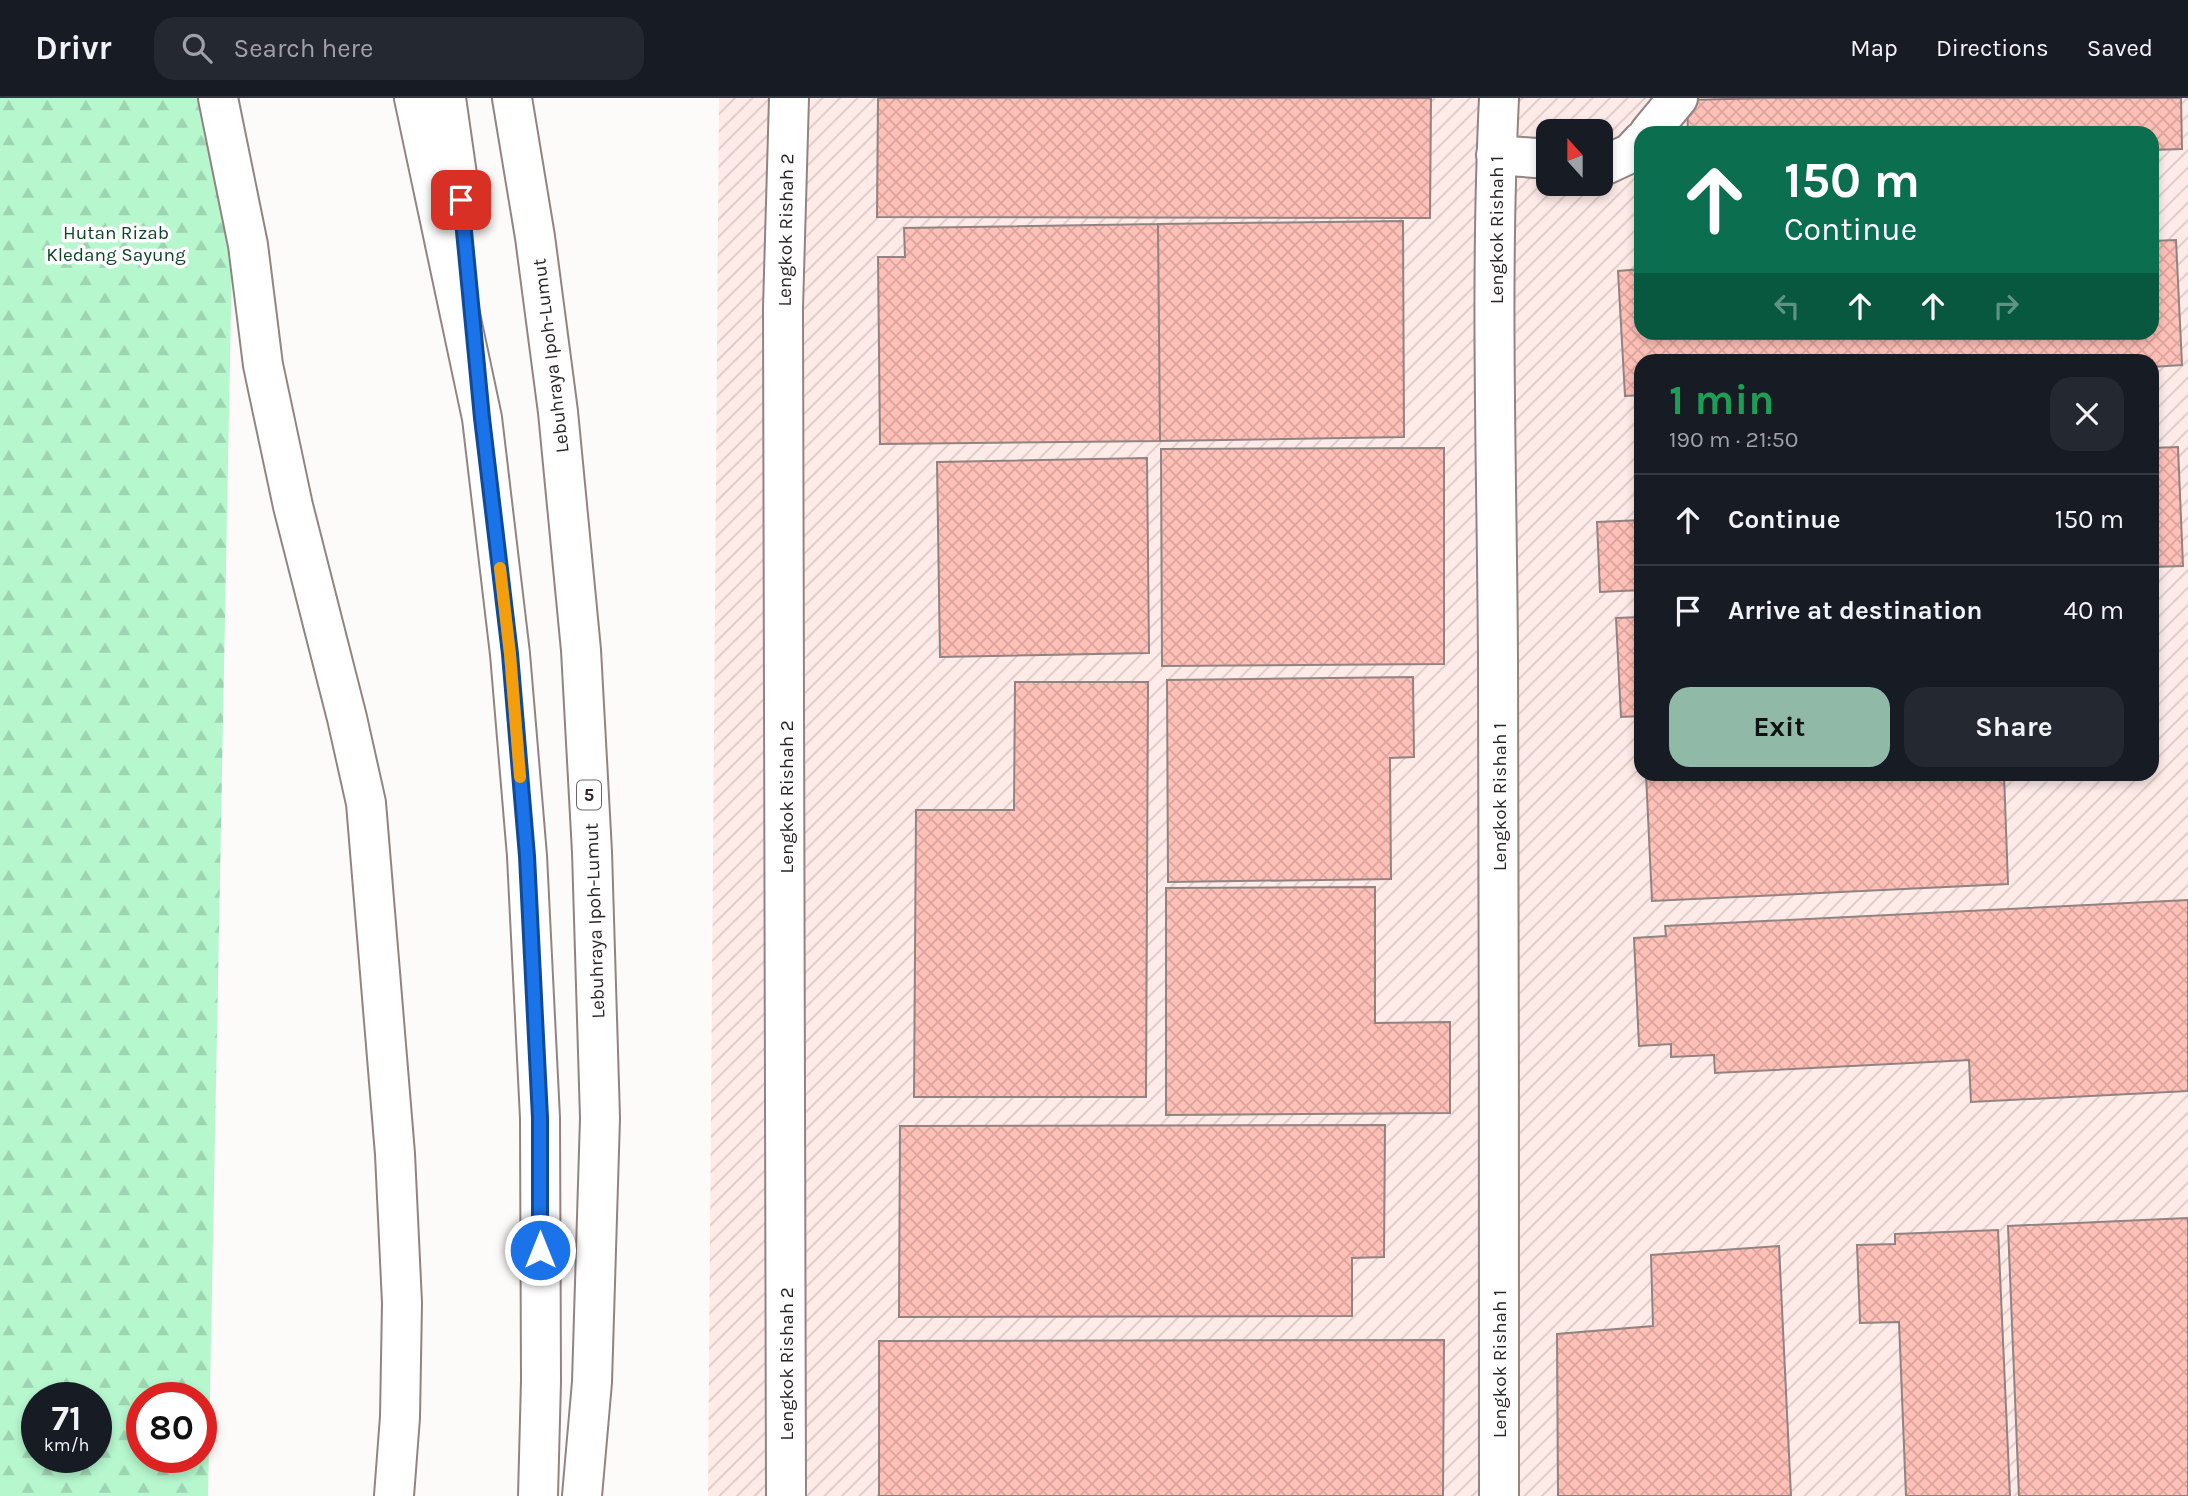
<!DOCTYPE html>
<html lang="en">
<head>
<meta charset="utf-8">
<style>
  :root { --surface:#171b24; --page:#242831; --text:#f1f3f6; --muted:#9ea1a6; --line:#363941; --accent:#90b9a7 }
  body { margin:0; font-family:Karla,sans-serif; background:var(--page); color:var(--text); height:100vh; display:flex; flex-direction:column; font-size:26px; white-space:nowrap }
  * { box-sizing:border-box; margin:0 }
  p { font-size:23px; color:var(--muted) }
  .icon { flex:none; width:38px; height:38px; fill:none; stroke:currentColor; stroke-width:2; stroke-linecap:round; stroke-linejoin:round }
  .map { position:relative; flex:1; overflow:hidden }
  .drawer { position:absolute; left:1634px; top:256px; width:525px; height:427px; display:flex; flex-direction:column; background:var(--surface); border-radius:21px; box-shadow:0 4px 10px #0003 }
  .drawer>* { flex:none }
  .banner { position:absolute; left:1634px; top:28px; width:525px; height:214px; border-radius:21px; box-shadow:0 4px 10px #0003; background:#0b6e4f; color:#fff; overflow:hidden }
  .needle { width:46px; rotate:339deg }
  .tools { position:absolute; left:1536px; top:21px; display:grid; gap:14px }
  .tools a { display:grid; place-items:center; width:77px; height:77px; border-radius:14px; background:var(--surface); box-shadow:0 4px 10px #0003; font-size:35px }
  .speed { position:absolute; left:21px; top:1284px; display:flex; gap:14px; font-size:35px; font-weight:700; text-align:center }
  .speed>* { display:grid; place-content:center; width:91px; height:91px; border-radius:50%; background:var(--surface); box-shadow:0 4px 10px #0003; line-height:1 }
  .speed small { font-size:18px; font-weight:400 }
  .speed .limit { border:10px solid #d22; background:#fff; color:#111 }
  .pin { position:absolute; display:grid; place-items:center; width:60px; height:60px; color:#fff; margin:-30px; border-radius:14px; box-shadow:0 4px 10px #0006 }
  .me { position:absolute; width:77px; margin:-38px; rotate:0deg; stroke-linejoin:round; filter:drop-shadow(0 0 5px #0008) }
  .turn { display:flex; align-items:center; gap:24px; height:147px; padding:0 35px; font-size:32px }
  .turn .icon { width:91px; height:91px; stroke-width:2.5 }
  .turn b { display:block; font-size:49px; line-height:60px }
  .lanes { display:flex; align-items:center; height:66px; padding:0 35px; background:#0003; justify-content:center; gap:35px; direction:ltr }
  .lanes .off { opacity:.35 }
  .round { display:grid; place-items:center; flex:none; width:74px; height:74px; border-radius:21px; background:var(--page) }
  .headline { display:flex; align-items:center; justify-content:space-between; height:119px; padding:0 35px }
  h1 { font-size:42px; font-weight:700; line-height:52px; color:#1e9e55 }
  .primary-button { display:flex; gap:14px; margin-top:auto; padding:14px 35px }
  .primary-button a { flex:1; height:80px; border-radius:21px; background:var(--accent); color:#111; font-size:28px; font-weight:700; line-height:80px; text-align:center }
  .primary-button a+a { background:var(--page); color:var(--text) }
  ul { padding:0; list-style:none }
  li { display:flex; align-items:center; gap:21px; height:91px; padding:0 35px; border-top:2px solid var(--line) }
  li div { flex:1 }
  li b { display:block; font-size:26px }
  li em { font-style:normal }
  header { display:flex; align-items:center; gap:42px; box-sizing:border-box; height:98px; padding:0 35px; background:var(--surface); border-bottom:2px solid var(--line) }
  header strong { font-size:33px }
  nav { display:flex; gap:38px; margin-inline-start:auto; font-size:24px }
  .search { width:490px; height:63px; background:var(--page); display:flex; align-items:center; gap:18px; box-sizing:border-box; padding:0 24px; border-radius:21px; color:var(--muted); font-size:26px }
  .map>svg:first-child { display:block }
</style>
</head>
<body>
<header>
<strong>Drivr</strong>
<div class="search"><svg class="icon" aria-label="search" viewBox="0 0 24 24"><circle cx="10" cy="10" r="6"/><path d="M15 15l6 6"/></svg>Search here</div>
<nav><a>Map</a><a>Directions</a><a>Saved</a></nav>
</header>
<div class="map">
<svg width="2188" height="1398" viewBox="0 0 2188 1398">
  <defs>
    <pattern id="industrial-furrows" width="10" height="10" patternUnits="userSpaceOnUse" patternTransform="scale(1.75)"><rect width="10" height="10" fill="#feebe8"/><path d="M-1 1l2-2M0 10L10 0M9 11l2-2" fill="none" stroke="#dac9c7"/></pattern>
    <pattern id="forest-firs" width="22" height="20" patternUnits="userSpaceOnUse" patternTransform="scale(1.75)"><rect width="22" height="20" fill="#b6f7ce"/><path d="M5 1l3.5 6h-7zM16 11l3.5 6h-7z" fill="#9dd4b1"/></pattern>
    <pattern id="building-cross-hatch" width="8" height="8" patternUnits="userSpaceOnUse" patternTransform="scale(1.75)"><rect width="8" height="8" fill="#ffc0b8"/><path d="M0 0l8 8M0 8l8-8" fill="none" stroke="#dba59e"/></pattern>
  </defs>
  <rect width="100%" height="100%" fill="#fdfafa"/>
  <path fill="url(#industrial-furrows)" fill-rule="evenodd" d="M719 0H2188V1398H708ZM1549 33H1601V86H1549ZM1642 35H2152V234H1642ZM1642 262H2152V676H1642Z"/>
  <path fill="url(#forest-firs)" fill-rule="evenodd" d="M0 0H208L233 107 208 1398H0ZM37 1300H96V1360H37ZM142 1300H201V1360H142Z"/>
  <path fill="url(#building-cross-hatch)" stroke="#908381" stroke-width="2" d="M878 0H1431L1430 120 877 119Z
    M1767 0H2181L2182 51 2152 52V35H1688L1687 2Z
    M1403 123 1404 339 1160 343 1158 126Z
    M1158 126 1160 343 880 346 878 159H905L904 130Z
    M2176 142 2182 267 2152 269V262H1642V297L1625 298 1618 173 1642 171V234H2152V143Z
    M2178 349 2183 468 2152 469V350Z
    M1444 350V566L1162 568 1161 351Z
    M1147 360 1149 555 940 559 937 364Z
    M1642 422V492L1600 494 1597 424Z
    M1642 519V618L1621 619 1616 520Z
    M1413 579 1414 659 1390 660 1391 781 1168 784 1167 582Z
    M1015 584H1148L1146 999H914L916 712H1014Z
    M1646 676H2004L2008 786 1652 803Z
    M1375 789V925L1450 924V1015L1166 1017V790Z
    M2188 802V993L1971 1004 1969 962 1715 975 1714 957 1671 959V946L1639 948 1634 840 1666 838 1665 828Z
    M1385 1027 1384 1159 1352 1160V1218L899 1219 900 1028Z
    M2188 1120V1398H2019L2008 1128Z
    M1998 1132 2010 1398H1906L1899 1224 1860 1225 1857 1147 1895 1146V1136Z
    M1779 1148 1791 1398H1558L1557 1236 1653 1228 1651 1157Z
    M1444 1242 1443 1398H879V1243Z"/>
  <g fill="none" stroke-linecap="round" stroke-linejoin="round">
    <g stroke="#918482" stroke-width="42">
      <path id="minor" d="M218 0 248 147 263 267 293 408 347 620 366 705 395 1056 402 1205 400 1319 394 1398
        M1649 35 1678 0
        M1496 57 1549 61
        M1601 69 1631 55 1642 43
        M786 1398 783 210 789 0
        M1499 1398C1499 1119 1499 841 1498 562 1497 376 1490 186 1499 0"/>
    </g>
    <g stroke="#918482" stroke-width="42">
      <path id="highway" d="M414 0 482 320 510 556 527 758 540 1020 541 1283 538 1398
        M446 0 461 105
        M512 0 535 139 558 314 581 552 592 754 600 1020 592 1284 582 1398"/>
    </g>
    <use href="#minor" stroke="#fff" stroke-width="38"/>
    <use href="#highway" stroke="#fff" stroke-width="38"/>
  </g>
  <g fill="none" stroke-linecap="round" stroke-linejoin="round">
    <g stroke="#114b97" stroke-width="18">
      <path id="route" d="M461 102 482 320 510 556 527 758 540 1020V1152"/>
    </g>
    <use href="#route" stroke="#1a73e8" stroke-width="12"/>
    <path stroke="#f59e0b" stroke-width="12" d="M500 470 510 556 520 679"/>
  </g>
  <g text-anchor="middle" stroke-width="7" stroke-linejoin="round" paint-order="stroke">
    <rect fill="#fff" stroke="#6a6666" stroke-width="2" x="577" y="682.5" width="24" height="29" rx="5"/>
    <g font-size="18" font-weight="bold" fill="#2a2524">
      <text x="589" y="703">5</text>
    </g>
    <g font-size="19" fill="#2a2524" stroke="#fff">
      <text transform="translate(785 132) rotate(-89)" y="7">Lengkok Rishah 2</text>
      <text transform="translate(1496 132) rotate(-90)" y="7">Lengkok Rishah 1</text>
      <text transform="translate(550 258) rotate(-97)" y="7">Lebuhraya Ipoh-Lumut</text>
      <text transform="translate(786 699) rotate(-90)" y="7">Lengkok Rishah 2</text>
      <text transform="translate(1499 699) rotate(-90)" y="7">Lengkok Rishah 1</text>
      <text transform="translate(594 823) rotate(-92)" y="7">Lebuhraya Ipoh-Lumut</text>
      <text transform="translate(786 1266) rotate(-90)" y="7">Lengkok Rishah 2</text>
      <text transform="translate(1499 1266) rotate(-90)" y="7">Lengkok Rishah 1</text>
    </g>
    <g font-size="19" fill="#0e4428" stroke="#fff">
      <text x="116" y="141">Hutan Rizab<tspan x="116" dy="22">Kledang Sayung</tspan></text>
    </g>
  </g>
</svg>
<div class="tools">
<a><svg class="needle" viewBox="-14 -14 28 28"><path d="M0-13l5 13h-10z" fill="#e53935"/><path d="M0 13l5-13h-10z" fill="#9ea1a6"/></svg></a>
</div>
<div class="speed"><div>71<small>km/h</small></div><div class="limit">80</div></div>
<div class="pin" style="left:461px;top:102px;background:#d93025"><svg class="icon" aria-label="arrive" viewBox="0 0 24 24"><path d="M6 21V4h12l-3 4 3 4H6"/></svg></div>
<svg class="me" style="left:540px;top:1152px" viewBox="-20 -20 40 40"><circle r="17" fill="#1a73e8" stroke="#fff" stroke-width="3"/><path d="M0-11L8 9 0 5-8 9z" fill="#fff"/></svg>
<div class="banner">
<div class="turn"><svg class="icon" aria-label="ahead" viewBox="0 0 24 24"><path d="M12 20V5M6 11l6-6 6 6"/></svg><div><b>150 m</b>Continue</div></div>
<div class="lanes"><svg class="icon off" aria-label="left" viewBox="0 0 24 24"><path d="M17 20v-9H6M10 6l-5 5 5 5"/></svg><svg class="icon" aria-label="ahead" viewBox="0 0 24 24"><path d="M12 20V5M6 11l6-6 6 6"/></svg><svg class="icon" aria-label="ahead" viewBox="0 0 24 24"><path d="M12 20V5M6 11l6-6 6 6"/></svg><svg class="icon off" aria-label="right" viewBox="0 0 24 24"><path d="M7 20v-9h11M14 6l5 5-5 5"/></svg></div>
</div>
<section class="drawer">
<div class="headline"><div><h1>1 min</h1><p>190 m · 21:50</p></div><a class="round"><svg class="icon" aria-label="close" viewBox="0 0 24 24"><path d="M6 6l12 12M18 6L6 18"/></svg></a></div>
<ul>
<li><svg class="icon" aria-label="ahead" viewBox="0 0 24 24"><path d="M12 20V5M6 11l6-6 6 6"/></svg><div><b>Continue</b></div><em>150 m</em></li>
<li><svg class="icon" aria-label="arrive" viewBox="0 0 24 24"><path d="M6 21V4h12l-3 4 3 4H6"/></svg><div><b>Arrive at destination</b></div><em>40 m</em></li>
</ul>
<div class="primary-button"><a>Exit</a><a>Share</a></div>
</section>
</div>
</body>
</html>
